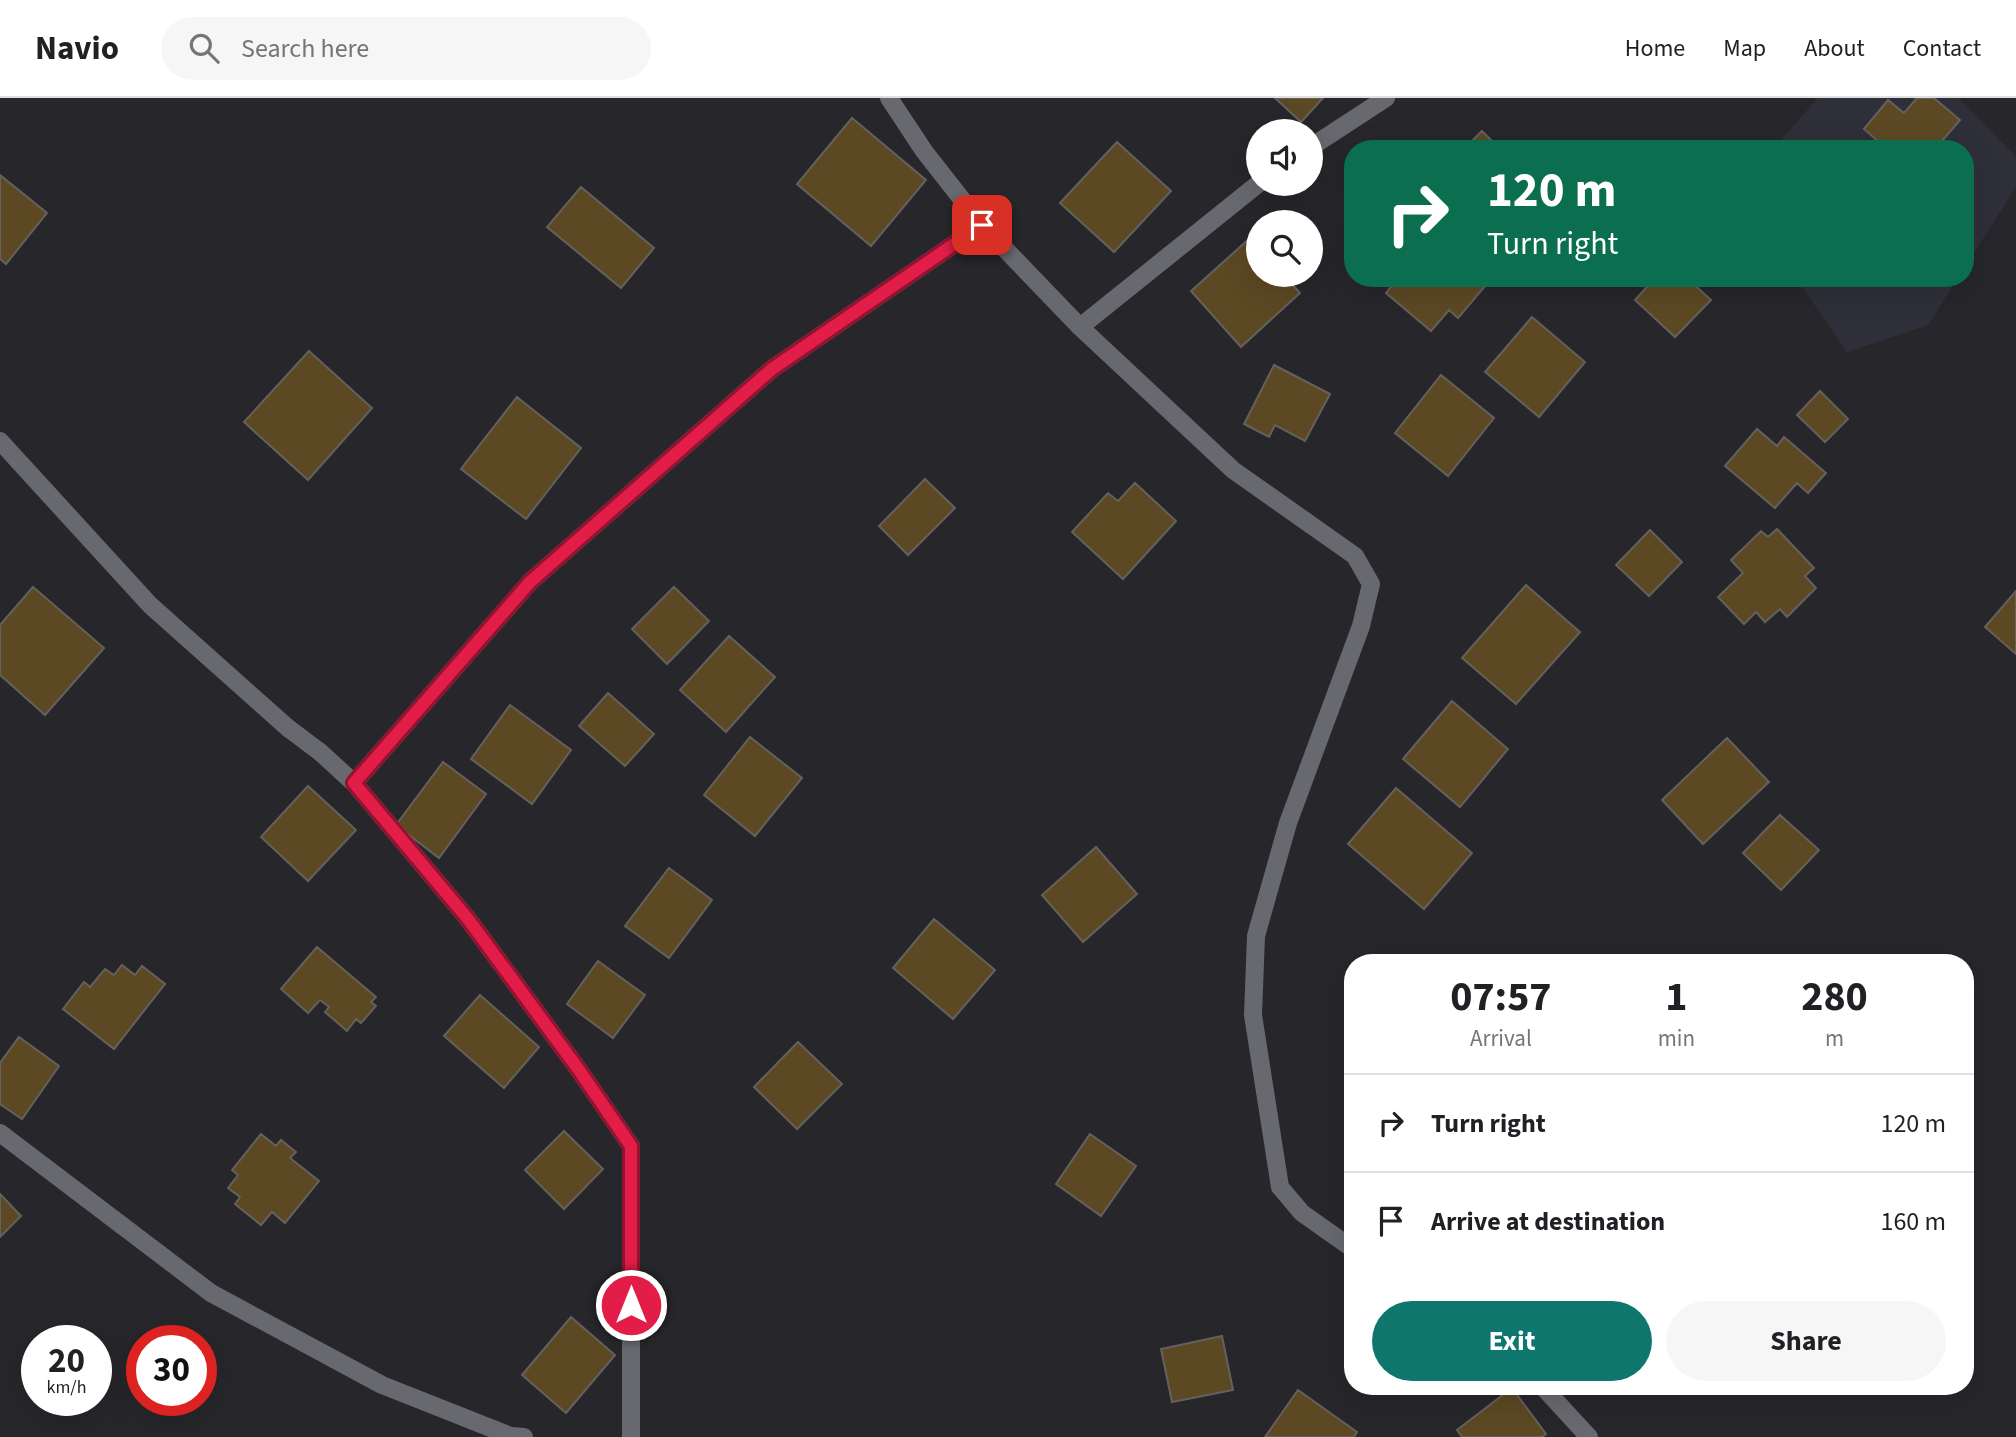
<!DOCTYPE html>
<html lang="en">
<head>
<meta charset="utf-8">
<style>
  :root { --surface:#fff; --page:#f6f6f6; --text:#202124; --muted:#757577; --line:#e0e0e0; --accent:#0f766e }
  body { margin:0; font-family:"Source Sans 3",sans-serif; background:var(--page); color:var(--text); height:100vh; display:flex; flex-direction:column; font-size:26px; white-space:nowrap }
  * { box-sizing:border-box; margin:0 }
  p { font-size:23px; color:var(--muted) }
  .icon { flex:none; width:38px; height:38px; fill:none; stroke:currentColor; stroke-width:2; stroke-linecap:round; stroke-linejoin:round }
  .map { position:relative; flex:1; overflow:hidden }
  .side { position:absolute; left:1344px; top:856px; width:630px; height:441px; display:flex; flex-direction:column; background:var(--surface); border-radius:28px; box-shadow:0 7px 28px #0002 }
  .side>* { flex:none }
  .guide { position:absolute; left:1344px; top:42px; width:630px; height:147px; border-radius:28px; box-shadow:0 7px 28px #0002; background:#0b6e4f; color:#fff; overflow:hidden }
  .buttons { position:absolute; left:1246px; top:21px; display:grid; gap:14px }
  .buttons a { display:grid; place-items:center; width:77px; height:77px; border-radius:50%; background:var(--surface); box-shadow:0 7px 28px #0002; font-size:35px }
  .speed { position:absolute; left:21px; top:1227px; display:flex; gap:14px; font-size:35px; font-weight:700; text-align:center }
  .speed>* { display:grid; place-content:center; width:91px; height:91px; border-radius:50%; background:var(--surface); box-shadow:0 7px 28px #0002; line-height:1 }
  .speed small { font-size:18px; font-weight:400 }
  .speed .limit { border:10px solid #d22; background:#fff; color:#111 }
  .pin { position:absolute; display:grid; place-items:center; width:60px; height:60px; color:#fff; margin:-30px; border-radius:14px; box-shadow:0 4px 10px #0006 }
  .me { position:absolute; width:77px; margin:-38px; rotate:0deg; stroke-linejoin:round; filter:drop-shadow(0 0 5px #0008) }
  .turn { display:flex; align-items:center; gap:24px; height:147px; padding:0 28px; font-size:32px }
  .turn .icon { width:91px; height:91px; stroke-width:2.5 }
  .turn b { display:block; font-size:49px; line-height:60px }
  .eta { display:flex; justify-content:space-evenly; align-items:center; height:119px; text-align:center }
  .eta b { font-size:42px; font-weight:700; line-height:49px }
  .button { display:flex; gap:14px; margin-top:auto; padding:14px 28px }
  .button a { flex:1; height:80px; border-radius:42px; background:var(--accent); color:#fff; font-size:28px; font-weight:700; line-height:80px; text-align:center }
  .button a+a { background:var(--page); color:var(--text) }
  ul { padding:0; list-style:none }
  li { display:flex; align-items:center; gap:21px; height:98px; padding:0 28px; border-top:2px solid var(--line) }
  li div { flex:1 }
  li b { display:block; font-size:26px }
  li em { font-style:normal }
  header { display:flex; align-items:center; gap:42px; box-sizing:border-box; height:98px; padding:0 35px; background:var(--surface); border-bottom:2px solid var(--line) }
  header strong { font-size:33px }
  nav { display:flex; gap:38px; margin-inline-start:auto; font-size:24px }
  .search { width:490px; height:63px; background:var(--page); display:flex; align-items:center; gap:18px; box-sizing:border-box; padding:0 24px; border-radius:38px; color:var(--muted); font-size:26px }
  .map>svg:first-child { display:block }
</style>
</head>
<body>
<header>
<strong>Navio</strong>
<div class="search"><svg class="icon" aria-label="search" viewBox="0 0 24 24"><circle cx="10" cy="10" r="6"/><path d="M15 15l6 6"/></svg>Search here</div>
<nav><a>Home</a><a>Map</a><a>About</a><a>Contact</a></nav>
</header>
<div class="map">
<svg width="2016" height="1339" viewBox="0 0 2016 1339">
  <rect width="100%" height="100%" fill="#27272b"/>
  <path fill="#2e2f38" d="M1818 0H1958L2016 59V89L1965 169V51H1773Z
    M1796 180H1958L1928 227 1847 254Z"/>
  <path fill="#5c4823" stroke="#64615d" stroke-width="2" d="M1275 0H1323L1301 24Z
    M1917 0H1934L1960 22 1935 51H1887L1864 31 1888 2 1904 15Z
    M852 20 926 82 871 148 797 86Z
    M1482 33 1500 51H1464Z
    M1117 44 1171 93 1114 154 1060 105Z
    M0 77 47 115 6 166 0 161Z
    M581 89 654 150 621 190 547 129Z
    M1250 140 1258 149V177H1284L1300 195 1241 249 1191 193Z
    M1398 180H1406L1413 186 1418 180H1492L1458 220 1449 212 1431 233 1386 195Z
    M1655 180H1687L1711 202 1675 239 1635 202Z
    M1532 219 1585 264 1539 319 1485 274Z
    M309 253 372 310 308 382 244 324Z
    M1274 267 1330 296 1305 343 1275 327 1269 339 1244 326Z
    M1441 277 1494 320 1448 378 1395 335Z
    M1820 293 1848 321 1825 344 1797 317Z
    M517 299 581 350 526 421 461 371Z
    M1757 331 1777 348 1784 339 1826 375 1808 395 1797 385 1775 410 1725 368Z
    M925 381 955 410 908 457 879 428Z
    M1135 385 1176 423 1123 481 1072 434 1108 395 1118 403Z
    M1777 431 1814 470 1805 478 1816 490 1787 519 1780 511 1765 524 1756 514 1744 526 1718 499 1743 475 1731 462 1761 433 1768 439Z
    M1650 432 1682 464 1649 498 1616 467Z
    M1526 487 1580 534 1516 606 1462 560Z
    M33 489 104 550 45 617 0 577V527Z
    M674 489 709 523 667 566 632 531Z
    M2016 493V556L1985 529Z
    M729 538 775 579 726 634 680 592Z
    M608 595 654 636 625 668 579 628Z
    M1452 603 1508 651 1460 709 1403 661Z
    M510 607 571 652 532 706 471 661Z
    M750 639 802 680 755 738 704 697Z
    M1727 640 1769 684 1703 746 1662 702Z
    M443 664 486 696 439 760 396 727Z
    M308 688 356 732 308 783 261 739Z
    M1396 690 1472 755 1424 811 1348 746Z
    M1780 717 1819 752 1781 792 1743 755Z
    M1096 749 1137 796 1083 844 1042 797Z
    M669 770 712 802 669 860 625 828Z
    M934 821 995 872 953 921 893 870Z
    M317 849 376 899 371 904 376 908 361 925 356 921 347 933 325 914 329 909 320 902 308 915 281 891Z
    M598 863 645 897 613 940 567 906Z
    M122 867 135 877 142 868 165 886 114 951 63 911 84 884 90 889 105 871 114 877Z
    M480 897 539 949 504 990 444 938Z
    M19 939 59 968 22 1021 0 1006V965Z
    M798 944 842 986 797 1031 754 989Z
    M564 1033 603 1071 564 1111 525 1072Z
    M261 1036 276 1048 281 1042 296 1054 290 1060 319 1083 285 1125 272 1114 261 1127 235 1106 240 1099 228 1090 238 1077 232 1072Z
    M1090 1036 1136 1068 1101 1118 1056 1086Z
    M0 1096 21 1118 0 1139Z
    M571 1219 615 1257 566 1315 522 1277Z
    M1222 1238 1233 1292 1172 1304 1161 1251Z
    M1512 1290 1546 1336 1542 1339H1462L1457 1332Z
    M1298 1292 1357 1334 1354 1339H1265Z"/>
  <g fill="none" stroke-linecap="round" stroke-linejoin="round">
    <path stroke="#68696e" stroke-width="18" d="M889 0 924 53 982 127 1080 229 1233 372 1355 458 1371 486 1361 528 1288 725 1256 838 1253 917 1280 1089 1302 1115 1353 1151
      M1311 49 1386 0
      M1080 229 1258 86
      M0 343 150 507 288 630 320 654 354 685
      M0 1035 211 1195 382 1287 511 1338 524 1339
      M1542 1288 1589 1339
      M631 1339V1048L579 972 468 821 354 685 530 484 772 271 982 127"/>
  </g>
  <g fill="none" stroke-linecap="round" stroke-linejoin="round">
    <g stroke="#92132f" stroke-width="18">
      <path id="route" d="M631 1207V1048L579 972 468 821 354 685 530 484 772 271 982 127"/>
    </g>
    <use href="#route" stroke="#e11d48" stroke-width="12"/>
  </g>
</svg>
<div class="buttons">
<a><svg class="icon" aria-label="sound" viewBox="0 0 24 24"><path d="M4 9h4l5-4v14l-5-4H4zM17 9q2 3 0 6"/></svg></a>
<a><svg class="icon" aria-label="search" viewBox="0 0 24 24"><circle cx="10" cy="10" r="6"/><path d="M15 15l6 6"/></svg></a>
</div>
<div class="speed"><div>20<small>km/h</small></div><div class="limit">30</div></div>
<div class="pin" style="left:982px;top:127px;background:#d93025"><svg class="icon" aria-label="arrive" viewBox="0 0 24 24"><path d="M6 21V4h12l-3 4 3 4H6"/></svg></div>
<svg class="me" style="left:631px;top:1207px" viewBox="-20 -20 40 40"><circle r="17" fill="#e11d48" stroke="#fff" stroke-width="3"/><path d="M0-11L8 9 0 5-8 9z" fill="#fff"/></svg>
<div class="guide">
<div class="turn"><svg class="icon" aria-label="right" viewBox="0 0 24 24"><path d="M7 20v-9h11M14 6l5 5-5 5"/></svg><div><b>120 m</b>Turn right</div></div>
</div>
<section class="side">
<div class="eta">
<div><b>07:57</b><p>Arrival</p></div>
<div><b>1</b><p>min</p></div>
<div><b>280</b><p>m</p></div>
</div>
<ul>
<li><svg class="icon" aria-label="right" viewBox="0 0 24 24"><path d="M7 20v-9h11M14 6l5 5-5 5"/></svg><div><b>Turn right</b></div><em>120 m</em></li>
<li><svg class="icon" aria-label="arrive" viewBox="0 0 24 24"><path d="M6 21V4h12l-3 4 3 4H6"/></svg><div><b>Arrive at destination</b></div><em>160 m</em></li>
</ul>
<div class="button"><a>Exit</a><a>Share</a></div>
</section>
</div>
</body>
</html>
